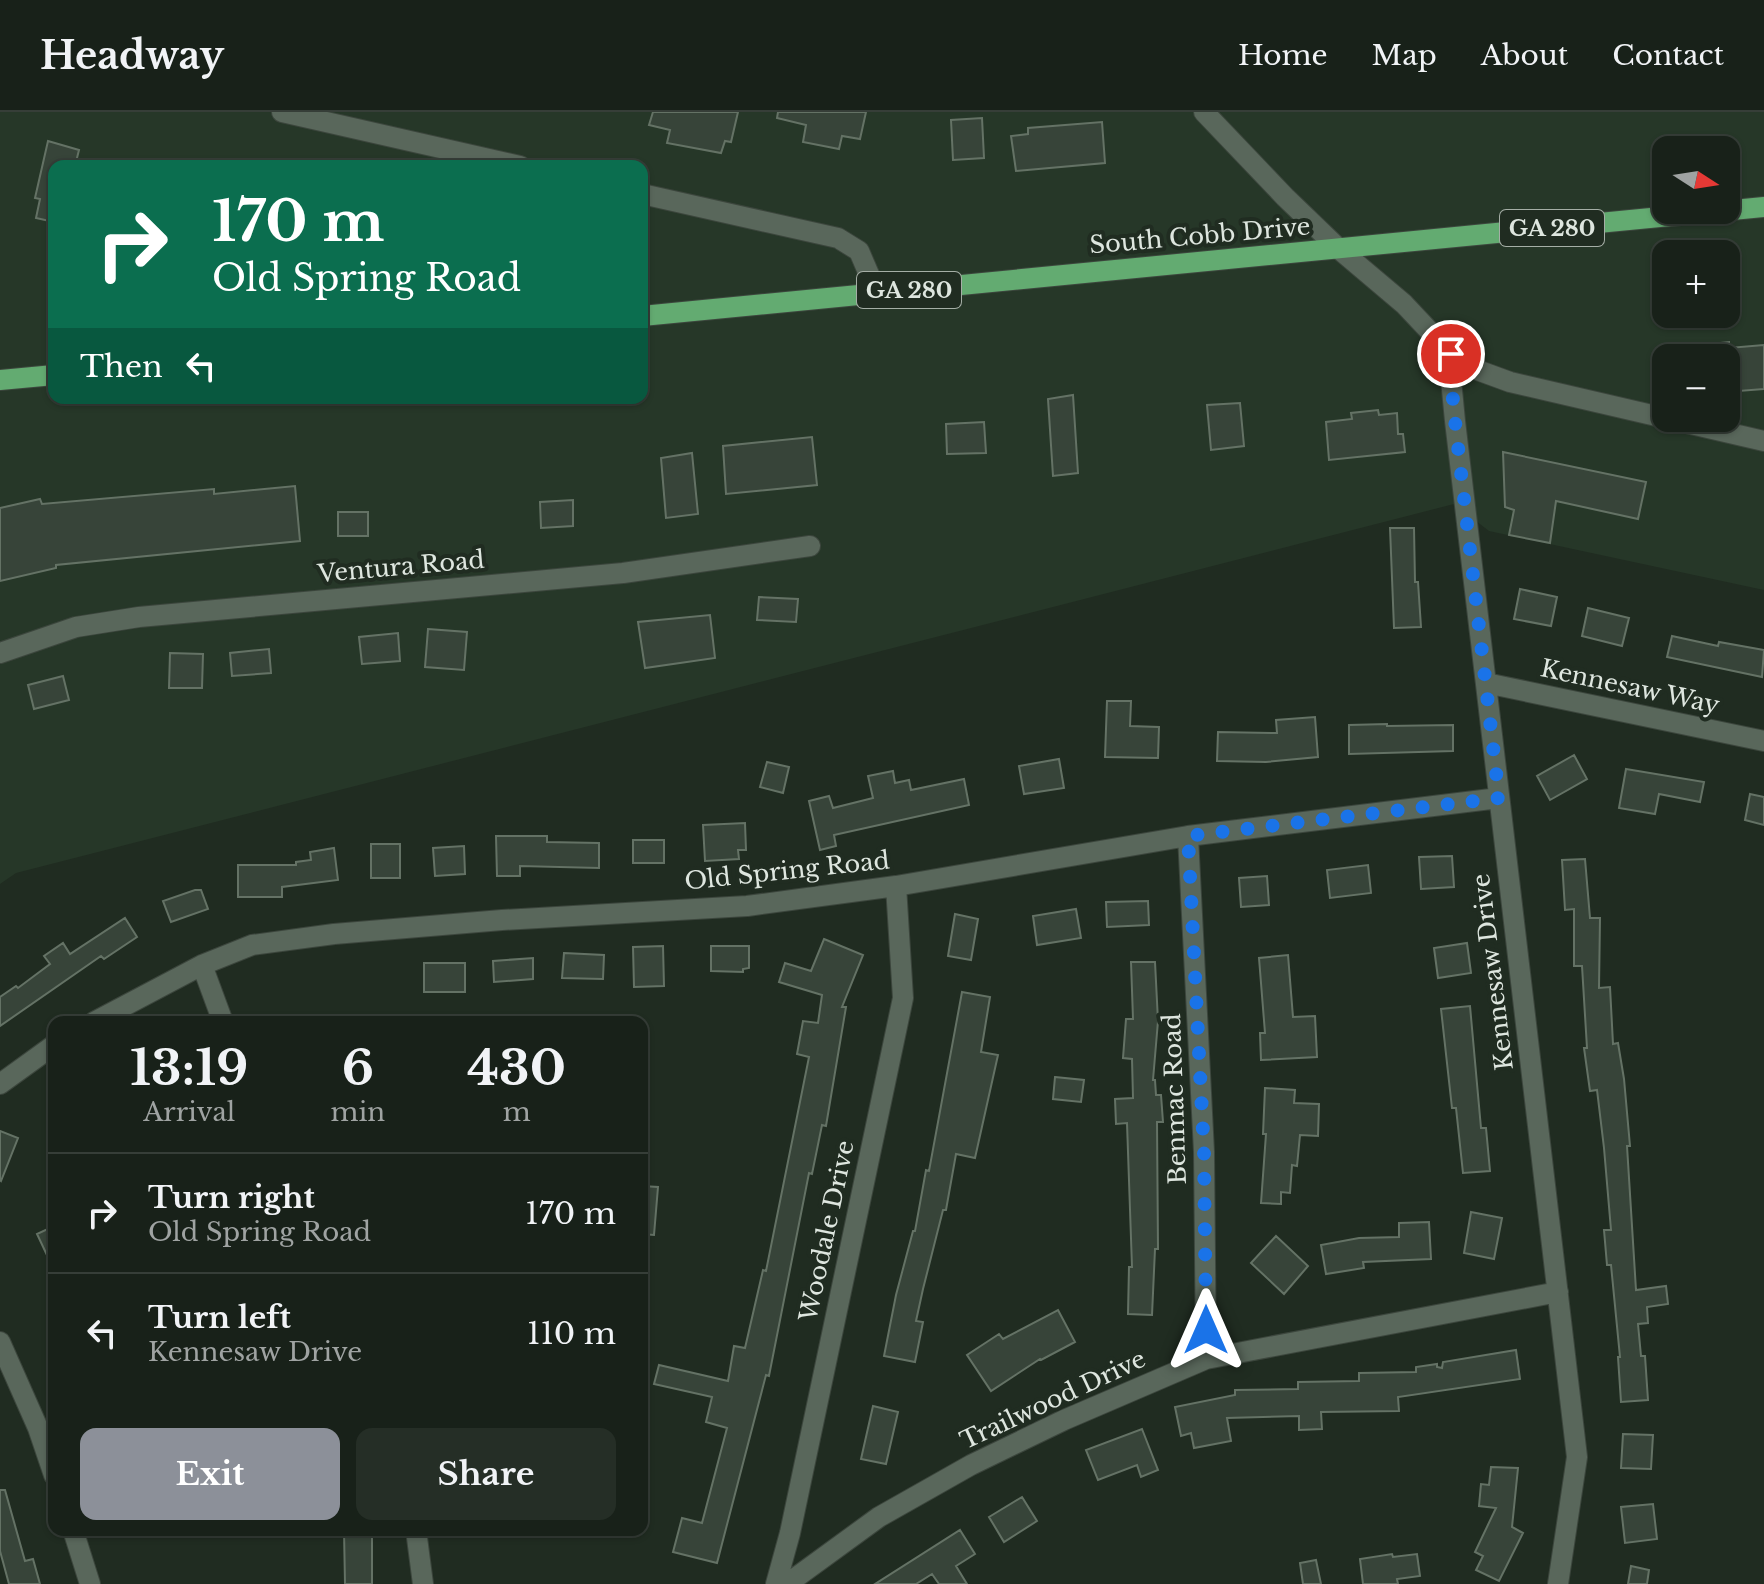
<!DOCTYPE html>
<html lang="en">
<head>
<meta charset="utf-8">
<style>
  :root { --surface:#182119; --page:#252e26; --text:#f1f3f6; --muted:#9fa3a2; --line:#363e38; --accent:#8c9099 }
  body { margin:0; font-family:"Libre Baskerville",serif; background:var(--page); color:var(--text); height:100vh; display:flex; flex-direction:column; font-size:30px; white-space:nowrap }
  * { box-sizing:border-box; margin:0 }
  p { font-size:26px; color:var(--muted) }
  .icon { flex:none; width:44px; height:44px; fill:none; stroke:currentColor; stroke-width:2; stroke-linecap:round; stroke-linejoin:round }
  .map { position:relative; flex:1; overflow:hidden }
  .panel { position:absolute; left:48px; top:904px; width:600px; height:520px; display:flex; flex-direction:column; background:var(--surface); border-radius:16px; box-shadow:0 2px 6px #0004,0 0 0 2px var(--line) }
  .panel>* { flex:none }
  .guide { position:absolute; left:48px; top:48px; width:600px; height:244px; border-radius:16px; box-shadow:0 2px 6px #0004,0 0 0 2px var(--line); background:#0b6e4f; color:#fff; overflow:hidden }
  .needle { width:52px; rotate:102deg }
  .buttons { position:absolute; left:1652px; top:24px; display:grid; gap:16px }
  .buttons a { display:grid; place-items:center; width:88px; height:88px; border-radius:16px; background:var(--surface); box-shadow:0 2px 6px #0004,0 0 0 2px var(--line); font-size:40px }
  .pin { position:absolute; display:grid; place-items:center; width:68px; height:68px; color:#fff; margin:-34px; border:4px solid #fff; border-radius:50%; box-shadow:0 2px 8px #0007 }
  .me { position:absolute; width:88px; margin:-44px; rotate:0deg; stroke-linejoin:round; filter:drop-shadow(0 0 6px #0008) }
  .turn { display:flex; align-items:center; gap:28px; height:168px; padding:0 32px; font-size:36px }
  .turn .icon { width:104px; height:104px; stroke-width:2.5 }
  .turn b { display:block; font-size:56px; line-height:68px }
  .then { display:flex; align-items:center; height:76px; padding:0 32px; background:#0003; gap:16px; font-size:30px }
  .eta { display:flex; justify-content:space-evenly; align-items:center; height:136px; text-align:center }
  .eta b { font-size:48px; font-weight:700; line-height:56px }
  .primary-button { display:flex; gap:16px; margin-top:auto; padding:16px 32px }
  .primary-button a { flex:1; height:92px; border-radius:16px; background:var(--accent); color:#fff; font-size:32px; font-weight:700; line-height:92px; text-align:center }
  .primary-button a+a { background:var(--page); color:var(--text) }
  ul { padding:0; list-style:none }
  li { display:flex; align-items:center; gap:24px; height:120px; padding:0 32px; border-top:2px solid var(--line) }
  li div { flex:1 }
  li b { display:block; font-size:30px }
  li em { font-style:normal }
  header { display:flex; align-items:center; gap:48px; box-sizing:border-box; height:112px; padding:0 40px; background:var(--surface); border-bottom:2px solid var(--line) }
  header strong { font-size:38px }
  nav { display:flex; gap:44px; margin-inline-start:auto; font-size:28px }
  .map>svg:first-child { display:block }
</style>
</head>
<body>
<header>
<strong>Headway</strong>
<nav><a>Home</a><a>Map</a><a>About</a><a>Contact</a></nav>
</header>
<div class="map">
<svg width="1764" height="1472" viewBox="0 0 1764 1472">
  <rect width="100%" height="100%" fill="#202c21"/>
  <path fill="#263728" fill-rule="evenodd" d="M0 0H1764V478L1489 419 1454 392 16 761 0 772ZM1666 38H1726V98H1666ZM54 54H642V286H54ZM1666 142H1726V202H1666ZM1666 246H1726V306H1666Z"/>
  <path fill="#374439" stroke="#647265" stroke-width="2" d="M653 0H738L731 30 725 29 721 41 667 31 670 18 649 13Z
    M778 0H866L860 27 842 24 839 37 803 30 806 13 777 6Z
    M982 6 984 46 953 48 951 8Z
    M1102 10 1105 51 1016 59 1011 24 1028 22V16Z
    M48 29 79 38 75 54H54V110L36 106 40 87 35 86Z
    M1729 230V236L1764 233V277L1726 280V246H1683L1682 235Z
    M1073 283 1078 361 1053 364 1048 287Z
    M1240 291 1244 334 1211 338 1207 293Z
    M1378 298 1379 303 1397 301 1398 322H1403L1405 340 1329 348 1326 310 1352 307 1351 301Z
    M984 310 986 341 947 342 946 312Z
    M812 325 817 373 726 382 723 334Z
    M1503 340 1646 370 1638 407 1556 389 1550 431 1509 423 1514 398 1505 395Z
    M692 341 698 402 666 406 661 346Z
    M295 374 300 429 56 453V456L0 469V396L40 387 42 392 214 377V382Z
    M573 388V414L541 416 540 390Z
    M338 400H368V424H338Z
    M1390 416H1414L1415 470H1418L1421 515 1394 516Z
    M1520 477 1557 485 1551 514 1514 507Z
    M759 485 798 487 796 510 757 508Z
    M1588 496 1629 506 1622 534 1582 524Z
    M710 503 715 546 645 556 638 510Z
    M428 517 467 520 464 558 425 555Z
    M398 521 400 549 362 552 359 525Z
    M1672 524 1718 534 1719 530 1764 538 1762 565 1667 545Z
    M269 537 271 561 232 564 230 541Z
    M170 541 203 542 202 576H169Z
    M63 564 69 588 34 597 28 573Z
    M1107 589H1131L1130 614 1159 615 1158 646 1105 645Z
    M1315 605 1318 645 1266 650 1217 649 1218 620 1277 621 1276 608Z
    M1387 612V614L1453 613V639L1349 642V613Z
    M1574 643 1587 667 1550 688 1537 664Z
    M1059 647 1064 676 1024 682 1019 654Z
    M767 650 789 655 783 681 760 675Z
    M1626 657 1704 670 1700 690 1659 682 1655 702 1619 696Z
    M893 659 895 671 909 668 911 678 964 667 969 693 834 723 836 734 820 738 809 689 829 684 833 696 873 686 868 664Z
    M1750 682 1764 685V713L1745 708Z
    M745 711 746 738H738L739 747 705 749 703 713Z
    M496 724H547V730L599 731V756L520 754V764H497Z
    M633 728H664V751H633Z
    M371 732H400V766H371Z
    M464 734 465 762 435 764 433 736Z
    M334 736 338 768 282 775V785H238V753H296V750L311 748 310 740Z
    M1452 744 1454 775 1421 777 1419 745Z
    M1585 747 1590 806H1600L1599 876 1610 875 1613 932 1618 931 1624 967 1630 1034H1627L1636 1178 1666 1174 1668 1192 1647 1195 1648 1211 1638 1212 1641 1244H1645L1648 1288 1621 1290 1618 1245H1620L1611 1153H1607L1604 1118H1611L1604 1036 1597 978 1590 979 1584 936H1587L1582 854H1574V797L1565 798 1562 748Z
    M1368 753 1371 781 1330 786 1327 758Z
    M1267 764 1269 793 1241 795 1239 766Z
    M195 778H201L208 797 171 810 163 789Z
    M1148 789 1149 813 1107 815 1106 790Z
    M1076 797 1081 826 1037 833 1033 804Z
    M955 802 978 807 971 848 948 844Z
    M125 806 137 825 104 847 101 844 0 914V885L16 874 18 876 50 852 44 844 63 831 70 842Z
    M824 827 863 843 842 895H846L826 1014 822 1013 812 1062 809 1061 769 1264 766 1263 717 1451 673 1440 682 1406 702 1411 727 1316 706 1310 712 1285 654 1272 659 1253 728 1269 734 1234 745 1236 763 1158 766 1159 809 945 797 942 803 909 818 911 822 883 779 870 785 851 811 859Z
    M1467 831 1471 861 1438 866 1434 836Z
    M663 834 664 874 634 875 633 835Z
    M711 834H749V856L743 857V860L711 859Z
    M564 841 604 843 603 867 562 866Z
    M1288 843 1293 905 1315 904 1317 945 1261 948 1260 921H1265L1259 846Z
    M533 846V867L494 870 493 849Z
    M1131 850H1155L1158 909 1153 968H1155L1156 983H1161L1163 1010H1157L1158 1137H1155L1152 1203 1128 1202 1129 1155H1132L1127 1011 1116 1012 1115 987 1133 986 1132 947 1123 946 1126 907H1133Z
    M424 851H465V880H424Z
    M962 880 990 885 981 940 998 943 975 1046 956 1042 946 1098H943L923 1177 916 1209 923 1210 915 1250 884 1244 896 1183 913 1119H915L926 1058 929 1059Z
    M1470 894 1481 1016H1486L1490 1059 1463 1061 1456 996H1452L1441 897Z
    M1055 965 1084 968 1081 990 1053 987Z
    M1265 976 1295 978 1294 991 1319 992 1318 1024 1300 1023 1297 1054 1292 1053 1290 1081 1281 1080V1092L1261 1091 1266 1022H1263Z
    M0 1019 18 1026 1 1069 0 1068Z
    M642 1074 658 1075 654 1123 642 1122Z
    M1471 1100 1502 1106 1494 1147 1464 1141Z
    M1429 1110 1431 1147 1363 1150 1364 1156 1326 1162 1321 1133 1359 1126 1399 1125V1111Z
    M54 1114V1158L37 1122Z
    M1276 1124 1308 1154 1284 1182 1251 1151Z
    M1058 1198 1075 1230 1041 1248 1040 1247 991 1279 967 1243 999 1222 1003 1227Z
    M1516 1238 1520 1267 1398 1285 1399 1299 1321 1300 1322 1317 1299 1318V1304L1227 1306 1231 1329 1194 1336 1191 1321 1181 1324 1175 1295 1235 1283V1278L1298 1277V1270L1359 1269V1261L1416 1260V1255L1437 1252V1255L1442 1256 1443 1250Z
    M873 1294 898 1300 886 1352 861 1347Z
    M1142 1317 1158 1358 1141 1365 1137 1353 1098 1368 1086 1338Z
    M1623 1322 1653 1323 1651 1357 1621 1356Z
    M1491 1355 1518 1356 1512 1415 1523 1421 1499 1469 1476 1458 1483 1444 1475 1440 1496 1396 1479 1394 1481 1372 1489 1373Z
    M0 1378H5L25 1449 33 1447 40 1472H9L0 1439Z
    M1022 1385 1037 1409 1004 1430 989 1405Z
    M1653 1392 1657 1427 1625 1431 1621 1395Z
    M344 1418H372V1472H345Z
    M960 1418 975 1442 956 1454 967 1472H939L932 1462 916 1472H875Z
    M1392 1442 1393 1445 1417 1442 1420 1464 1397 1467 1398 1472H1363L1360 1447Z
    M1316 1448 1321 1472H1303L1300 1451Z
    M1631 1454 1649 1458 1647 1472H1628Z"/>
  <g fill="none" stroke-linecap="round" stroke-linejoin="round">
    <g stroke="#3c463d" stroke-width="22">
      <path id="street" d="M282 0 520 54
        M1204 0 1285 85 1339 137 1404 192 1451 242 1480 259 1510 270 1764 329
        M642 82 838 126 859 139 877 181
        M1451 242 1450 257 1455 309 1577 1345 1558 1472
        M0 541 76 515 139 505 623 461 810 434
        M1486 571 1764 629
        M1188 724 1204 1040 1206 1247
        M202 853 223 910
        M94 910 202 853 252 833 334 822 502 808 747 794 896 774 1188 724 1499 686
        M0 972 54 933
        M0 1230 38 1316 54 1363
        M73 1418 90 1472
        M416 1418 423 1472
        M776 1472 790 1421 903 886 896 774
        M787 1472 879 1405 971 1353 1064 1308 1206 1247 1558 1180"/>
    </g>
    <g stroke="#3c463d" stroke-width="22">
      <path id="primary" d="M642 204 1764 95
        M0 268 54 263"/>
    </g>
    <use href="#street" stroke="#59675b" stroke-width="20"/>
    <use href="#primary" stroke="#63ab71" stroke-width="20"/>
  </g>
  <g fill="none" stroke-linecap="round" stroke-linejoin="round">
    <path stroke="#1a73e8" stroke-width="14" stroke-dasharray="0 25.2" d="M1206 1218 1204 1040 1188 724 1499 686 1455 309 1450 257 1451 242"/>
  </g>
  <g text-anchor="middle" stroke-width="8" stroke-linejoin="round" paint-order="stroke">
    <g fill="#202c21" stroke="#a5aea6" stroke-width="2">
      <rect x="1500" y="98" width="104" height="36" rx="6"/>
      <rect x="857" y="160" width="104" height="36" rx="6"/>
    </g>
    <g font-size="22" font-weight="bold" fill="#dee6df">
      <text x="1552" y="124">GA 280</text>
      <text x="909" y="186">GA 280</text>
    </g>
    <g font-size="24" fill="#dee6df" stroke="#202c21">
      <text transform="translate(1200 124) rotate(-5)" y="8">South Cobb Drive</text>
      <text transform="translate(401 455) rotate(-5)" y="8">Ventura Road</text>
      <text transform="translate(1630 575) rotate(12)" y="8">Kennesaw Way</text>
      <text transform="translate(787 759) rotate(-6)" y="8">Old Spring Road</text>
      <text transform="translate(1493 860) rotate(-97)" y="8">Kennesaw Drive</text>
      <text transform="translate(1175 987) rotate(-92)" y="8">Benmac Road</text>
      <text transform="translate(827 1119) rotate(-78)" y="8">Woodale Drive</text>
      <text transform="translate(1053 1288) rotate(-25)" y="8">Trailwood Drive</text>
    </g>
  </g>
</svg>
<div class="buttons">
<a><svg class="needle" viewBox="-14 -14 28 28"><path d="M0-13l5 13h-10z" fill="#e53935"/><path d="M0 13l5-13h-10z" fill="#9fa3a2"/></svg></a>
<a>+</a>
<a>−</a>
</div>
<div class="pin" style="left:1451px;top:242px;background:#d93025"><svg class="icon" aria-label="arrive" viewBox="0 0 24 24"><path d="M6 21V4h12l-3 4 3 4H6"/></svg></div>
<svg class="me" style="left:1206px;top:1218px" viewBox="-20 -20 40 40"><path d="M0-17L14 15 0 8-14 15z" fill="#1a73e8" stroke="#fff" stroke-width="4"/></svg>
<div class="guide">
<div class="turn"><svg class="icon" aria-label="right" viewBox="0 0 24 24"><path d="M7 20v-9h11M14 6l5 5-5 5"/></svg><div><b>170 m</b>Old Spring Road</div></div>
<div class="then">Then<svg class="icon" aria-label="left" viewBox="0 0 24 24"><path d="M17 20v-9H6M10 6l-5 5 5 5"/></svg></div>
</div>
<section class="panel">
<div class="eta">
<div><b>13:19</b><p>Arrival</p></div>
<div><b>6</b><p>min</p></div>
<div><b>430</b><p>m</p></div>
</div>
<ul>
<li><svg class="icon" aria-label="right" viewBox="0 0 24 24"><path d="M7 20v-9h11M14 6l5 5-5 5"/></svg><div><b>Turn right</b><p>Old Spring Road</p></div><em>170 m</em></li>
<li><svg class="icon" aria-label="left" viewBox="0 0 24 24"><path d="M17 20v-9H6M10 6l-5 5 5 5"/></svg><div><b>Turn left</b><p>Kennesaw Drive</p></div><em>110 m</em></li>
</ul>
<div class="primary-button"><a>Exit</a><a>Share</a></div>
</section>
</div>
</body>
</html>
